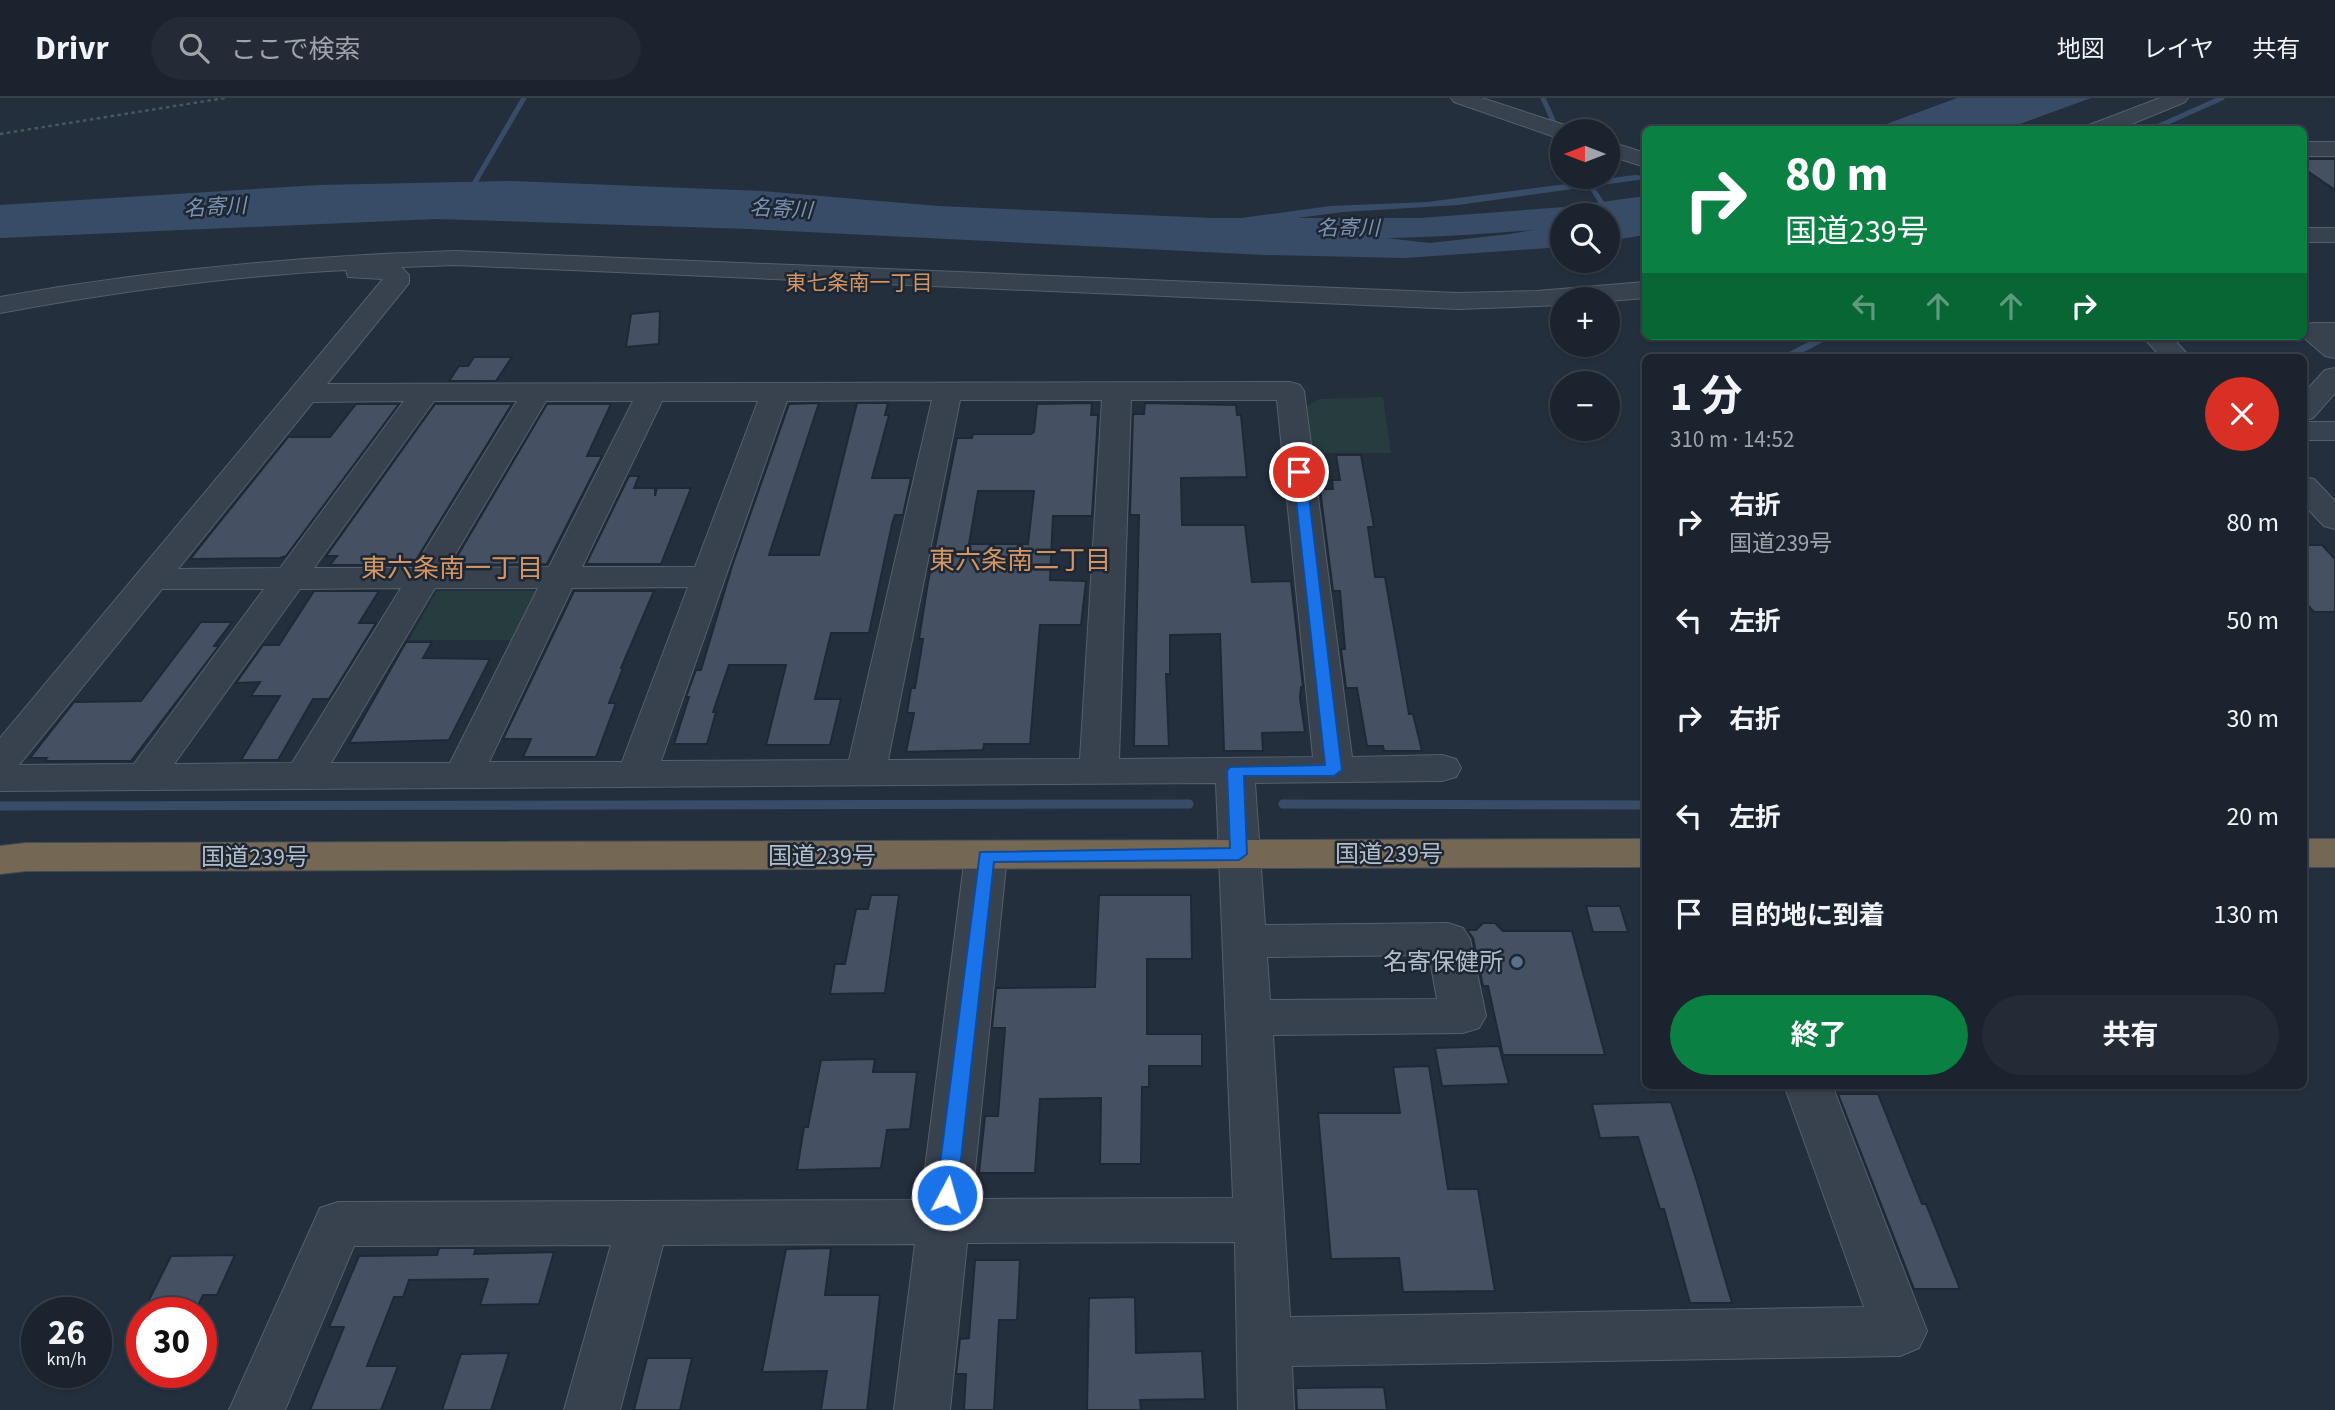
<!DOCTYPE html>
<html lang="ja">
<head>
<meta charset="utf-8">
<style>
  :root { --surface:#1b232e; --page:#242b36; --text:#f1f3f6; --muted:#a0a4aa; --line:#39404a; --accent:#0b8043 }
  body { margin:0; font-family:"Source Sans 3","Noto Sans JP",sans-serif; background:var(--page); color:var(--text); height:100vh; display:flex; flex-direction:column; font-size:26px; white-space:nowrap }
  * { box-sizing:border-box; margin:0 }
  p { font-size:23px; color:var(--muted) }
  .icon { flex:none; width:38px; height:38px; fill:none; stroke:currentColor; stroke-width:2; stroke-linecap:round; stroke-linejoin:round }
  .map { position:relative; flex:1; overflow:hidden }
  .panel { position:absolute; left:1642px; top:256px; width:665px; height:735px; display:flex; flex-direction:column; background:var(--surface); border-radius:10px; box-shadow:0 2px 5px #0004,0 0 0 2px var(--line) }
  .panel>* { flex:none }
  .guide { position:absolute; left:1642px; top:28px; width:665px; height:214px; border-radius:10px; box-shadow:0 2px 5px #0004,0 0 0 2px var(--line); background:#0b8043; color:#fff; overflow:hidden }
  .needle { width:46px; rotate:270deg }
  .fabs { position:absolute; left:1550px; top:21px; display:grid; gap:14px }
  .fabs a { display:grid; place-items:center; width:70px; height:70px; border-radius:50%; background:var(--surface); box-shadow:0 2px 5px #0004,0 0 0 2px var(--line); font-size:35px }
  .speed { position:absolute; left:21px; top:1199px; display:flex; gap:14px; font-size:35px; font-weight:700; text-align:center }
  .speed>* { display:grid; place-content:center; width:91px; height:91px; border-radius:50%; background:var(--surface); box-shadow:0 2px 5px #0004,0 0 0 2px var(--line); line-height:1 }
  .speed small { font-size:18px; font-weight:400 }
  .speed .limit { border:10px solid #d22; background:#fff; color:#111 }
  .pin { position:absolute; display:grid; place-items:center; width:60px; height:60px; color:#fff; margin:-30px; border:4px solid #fff; border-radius:50%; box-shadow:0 2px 7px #0007 }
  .me { position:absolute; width:77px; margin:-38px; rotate:6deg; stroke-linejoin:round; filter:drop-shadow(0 0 5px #0008) }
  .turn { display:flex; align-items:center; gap:24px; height:147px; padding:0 28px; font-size:32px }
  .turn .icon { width:91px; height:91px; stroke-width:2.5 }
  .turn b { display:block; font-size:49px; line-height:60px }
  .lanes { display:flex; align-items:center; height:66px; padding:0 28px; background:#0003; justify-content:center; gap:35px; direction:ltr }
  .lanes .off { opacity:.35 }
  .round { display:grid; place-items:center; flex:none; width:74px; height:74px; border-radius:37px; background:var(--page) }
  .overview { display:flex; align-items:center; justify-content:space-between; height:119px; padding:0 28px }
  h1 { font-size:42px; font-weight:700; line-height:52px }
  .primary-button { display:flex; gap:14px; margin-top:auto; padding:14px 28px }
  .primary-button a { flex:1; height:80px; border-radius:42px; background:var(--accent); color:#fff; font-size:28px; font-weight:700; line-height:80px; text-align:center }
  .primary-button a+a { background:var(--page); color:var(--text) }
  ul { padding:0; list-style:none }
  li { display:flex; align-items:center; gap:21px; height:98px; padding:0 28px }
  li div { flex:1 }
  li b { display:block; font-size:26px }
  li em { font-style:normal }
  header { display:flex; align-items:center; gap:42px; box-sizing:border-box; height:98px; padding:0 35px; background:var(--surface); border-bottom:2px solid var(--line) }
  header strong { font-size:33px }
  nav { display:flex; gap:38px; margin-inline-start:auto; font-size:24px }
  .search { width:490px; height:63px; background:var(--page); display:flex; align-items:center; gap:18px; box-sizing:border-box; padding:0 24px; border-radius:38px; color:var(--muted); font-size:26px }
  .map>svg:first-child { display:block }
</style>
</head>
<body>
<header>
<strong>Drivr</strong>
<div class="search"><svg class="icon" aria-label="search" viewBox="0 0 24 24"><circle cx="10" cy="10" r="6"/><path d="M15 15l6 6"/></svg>ここで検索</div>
<nav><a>地図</a><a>レイヤ</a><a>共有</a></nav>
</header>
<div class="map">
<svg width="2335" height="1312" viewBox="0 0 2335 1312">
  <rect width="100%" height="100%" fill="#242f3e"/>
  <path fill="#263c3f" d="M1383 299 1391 355H1312L1307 308 1320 301Z
    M437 493H537L513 542H409Z"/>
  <path fill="#394c67" d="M1957 0H2091L2006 31H1873Z
    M1635 77 1645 78V81L1458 107 1343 114 1258 125 1259 141 1360 137 1430 145 1510 136 1563 127V149L1405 160 1265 157 749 131 436 121 0 140V107L319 87 512 83 762 93 938 108 1234 121 1330 108 1427 104Z
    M1645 105V137L1608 143V119Z"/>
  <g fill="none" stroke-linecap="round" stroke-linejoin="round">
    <path stroke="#394c67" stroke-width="5" d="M1543 0 1563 45
      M2150 32 2222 0
      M1585 79 1607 113
      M471 91 524 0"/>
    <path stroke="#394c67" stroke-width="7" d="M1787 259 1827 238"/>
    <path stroke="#394c67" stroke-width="9" d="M1283 706 1645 707
      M0 708 1189 706"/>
    <path fill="#394c67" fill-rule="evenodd" d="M1645 98V118L1608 123V117H1563V129C1436 142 1310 143 1183 140L1171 137 1166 130 1171 123 1183 120H1420L1565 109Z"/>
  </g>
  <path fill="#455162" stroke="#1f2835" stroke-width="2" fill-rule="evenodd" d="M2303 61H2335V92L2303 70Z
    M660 213 659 246 626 249 631 216Z
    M474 259H512L496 283H449L459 268H468Z
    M819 305 769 457H819L857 305H888L885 317H889L872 380H911L903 417H895L892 426 869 535H831L815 601H841L830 647H766L786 567H729L713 614H716L707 646H674L689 599H686L696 572H701L732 468 789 306Z
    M1092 305 1091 317H1098L1092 418H1053L1050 482 1086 483 1081 527H1040L1030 646H984L983 652 906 654 914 615H907L911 590H915L923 541H919L928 484 957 340H972L973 336H1031L1034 334 1037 306ZM978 393H1034L1028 446H969Z
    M1145 305 1236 307 1237 317H1241L1247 379 1181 380 1182 427H1245L1252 484 1291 483 1303 589H1301L1300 600 1305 634 1262 635 1263 653H1224L1220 536 1170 537V576H1166L1169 648H1134L1139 417H1130L1133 316H1144Z
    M356 306H399L286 458 280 460 190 461 288 339H330Z
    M435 306H512L416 462H399L395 467H330L337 458H326Z
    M547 306H611L587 358H602L547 466 452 467Z
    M1336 357H1361L1374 429H1368L1375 479H1385L1409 616H1413L1422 653H1384L1383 648H1367L1357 590H1346L1341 551H1345L1340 493H1333L1320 391H1333L1332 382H1340Z
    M629 378H639L634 390H655V398L657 390H691L661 466H586Z
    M2303 447H2322L2335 461V514H2314L2303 502Z
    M314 493H379L359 525H376L329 601H313L278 662H241L280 598H251L260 584 236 585 263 547H279Z
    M574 493H654L621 570H623L609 605H616L596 659H523L531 641H503Z
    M201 524H232L214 548H219L131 663H45L47 660H30L74 604 141 603Z
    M406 544H432L423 560 490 561 449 642 349 645Z
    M871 797H899L885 895 830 896 835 866H845L856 811H868Z
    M1099 797H1191L1192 861H1147V936H1202V968H1149V989H1142L1141 1066H1100L1101 1000 1040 1001 1035 1075H979L985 1018H998L1005 930H992L996 890 1095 889Z
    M1586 808H1620L1628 834H1593Z
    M1483 825H1495L1503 833H1572L1605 957H1503L1488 888H1483L1473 840 1467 832H1476Z
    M1499 948 1509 986 1442 988 1435 950Z
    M875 961 873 974H917L910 1031 887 1032 881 1070 797 1072 804 1029H808L821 962Z
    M1429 968 1448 1091H1478L1495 1193 1403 1194 1399 1160 1331 1161 1318 1015H1400L1393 969Z
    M1838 996H1878L1922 1106H1926L1960 1191H1914Z
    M1671 1004 1697 1084 1732 1205H1690L1664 1111H1660L1638 1039 1600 1040 1592 1006Z
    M439 1150H476L474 1156 554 1154 539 1206 480 1207 488 1181 409 1182 403 1199H394L367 1268H398L381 1312H310L344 1229H329L359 1158 437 1157Z
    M831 1150 825 1197H880L867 1312H821L827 1273 762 1274 786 1151Z
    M235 1157 217 1197H203L195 1214H143L171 1158Z
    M975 1162H1020L1017 1222H999L994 1312H964L966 1276H956L960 1241 969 1240Z
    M1135 1199 1136 1255 1202 1253 1205 1301 1140 1302 1141 1312H1087L1089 1200Z
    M509 1255 491 1312H442L461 1256Z
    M647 1260H692L680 1312H634Z
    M1384 1289 1387 1312H1297L1296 1290Z"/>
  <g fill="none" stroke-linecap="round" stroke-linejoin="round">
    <g stroke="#565f6c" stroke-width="2">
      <path id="minor" d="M1451 0H1482L1571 29 1573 33H1563V40L1555 39 1454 4Z
        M2160 0H2188L2185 4 2117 32H2087L2089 27Z
        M1608 43 1645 55V69L1608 57Z
        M2303 44H2335V58H2303Z
        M2303 130H2335V144H2303Z
        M455 153 1458 195 1537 193 1645 184V200L1608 203 1563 201V207L1458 211 455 167 401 169 409 177V185L327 286 1290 284 1300 287 1304 293 1352 659 1442 657 1456 661 1461 670 1456 679 1442 683 1255 685 1265 827 1448 825 1463 830 1470 841 1486 918 1479 930 1463 935 1273 937 1290 1219 1864 1209 1784 987H1832L1927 1233 1919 1250 1900 1258 1292 1268 1294 1312H1238L1235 1144 967 1145 950 1312H894L915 1146 663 1147 620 1312H564L611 1147 354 1148 285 1312H229L320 1110 338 1104 921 1102 965 758 971 748 986 744 1001 748 1007 758 972 1101 1233 1100 1216 685 0 693V640L383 181 348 179 346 172C229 178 114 194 0 215V199C151 172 302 158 455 153ZM932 302 849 662 661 663 787 303ZM960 302H1102L1080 661 888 662ZM1131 302H1277L1313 659 1119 661ZM404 303 280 470 178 471 313 304ZM434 303H517L414 470H314ZM546 303H633L549 469 447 470ZM662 303H758L695 469H582ZM688 489 622 664H489L572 490ZM401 490 292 665 174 666 300 491ZM435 490H538L450 665H331ZM162 491H264L134 666 19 667ZM1429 857 1437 901 1270 902 1267 859Z
        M2312 225H2335V260L2325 258 2302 238 2303 227Z
        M2142 238H2171L2190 259H2161Z
        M2335 270V295L2313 320 2303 323V296L2325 272Z
        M2303 324H2335V342H2303Z
        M2303 379 2314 381 2335 403V431L2324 428 2303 406Z"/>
    </g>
    <g stroke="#434c59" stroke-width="2">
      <path id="highway" d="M1645 741V769L26 773 0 776V748L26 745Z
        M2303 741H2335V769H2303Z"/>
    </g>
    <path stroke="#44595c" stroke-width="2.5" stroke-dasharray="3.5 3.5" stroke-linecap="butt" d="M0 36 225 0"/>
    <use href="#minor" fill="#38414e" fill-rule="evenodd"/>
    <use href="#highway" fill="#746855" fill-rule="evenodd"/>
  </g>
  <path fill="#1a73e8" stroke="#114b97" stroke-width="2" d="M1299 371 1306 374 1342 672 1334 678H1244L1247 756 1239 762 994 764 957 1097 954 1103 947 1106 940 1103 936 1097 980 754 1230 750 1227 673 1230 669 1325 667 1293 374Z"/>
  <circle fill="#5c6f8a" stroke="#1d2633" stroke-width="2.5" cx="1517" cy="864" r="7"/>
  <g text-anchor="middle" stroke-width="5" stroke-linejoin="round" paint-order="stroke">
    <g font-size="21" font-style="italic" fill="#7c92b1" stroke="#1d2633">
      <text transform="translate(215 109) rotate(-3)" y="7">名寄川</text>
      <text transform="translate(781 111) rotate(3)" y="7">名寄川</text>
      <text x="1348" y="137">名寄川</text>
    </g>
    <g font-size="21" fill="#d59563" stroke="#1d2633">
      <text x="859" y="192">東七条南一丁目</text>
    </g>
    <g font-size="24" fill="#b4bcc9" stroke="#1d2633">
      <text x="1389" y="764">国道239号</text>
      <text x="822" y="766">国道239号</text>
      <text x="255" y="767">国道239号</text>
    </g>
    <g font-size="24" fill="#b4bcc9" stroke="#1d2633" text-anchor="end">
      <text x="1503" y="872">名寄保健所</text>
    </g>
    <g font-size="26" fill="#d59563" stroke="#1d2633">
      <text x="1020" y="471">東六条南二丁目</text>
      <text x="452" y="479">東六条南一丁目</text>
    </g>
  </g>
</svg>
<div class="fabs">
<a><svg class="needle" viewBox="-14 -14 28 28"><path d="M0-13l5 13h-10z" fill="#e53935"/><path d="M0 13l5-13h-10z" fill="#a0a4aa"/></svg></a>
<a><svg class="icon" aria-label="search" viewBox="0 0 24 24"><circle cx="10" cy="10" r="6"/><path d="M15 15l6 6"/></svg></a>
<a>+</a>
<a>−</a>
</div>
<div class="speed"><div>26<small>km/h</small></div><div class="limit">30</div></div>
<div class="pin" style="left:1299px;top:374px;background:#d93025"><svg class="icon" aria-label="arrive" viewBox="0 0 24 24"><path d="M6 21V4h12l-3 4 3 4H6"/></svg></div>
<svg class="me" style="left:947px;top:1097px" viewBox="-20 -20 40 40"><circle r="17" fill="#1a73e8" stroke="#fff" stroke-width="3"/><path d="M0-11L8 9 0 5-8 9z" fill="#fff"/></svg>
<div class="guide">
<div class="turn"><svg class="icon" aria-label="right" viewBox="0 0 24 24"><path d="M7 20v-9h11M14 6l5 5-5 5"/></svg><div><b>80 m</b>国道239号</div></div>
<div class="lanes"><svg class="icon off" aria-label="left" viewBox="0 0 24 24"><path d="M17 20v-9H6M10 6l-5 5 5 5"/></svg><svg class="icon off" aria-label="ahead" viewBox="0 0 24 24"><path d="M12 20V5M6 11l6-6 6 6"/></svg><svg class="icon off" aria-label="ahead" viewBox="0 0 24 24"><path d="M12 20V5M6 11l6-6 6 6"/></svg><svg class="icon" aria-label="right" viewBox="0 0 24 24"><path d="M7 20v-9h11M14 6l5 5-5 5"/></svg></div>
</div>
<section class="panel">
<div class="overview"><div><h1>1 分</h1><p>310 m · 14:52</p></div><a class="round" style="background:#d93025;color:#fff"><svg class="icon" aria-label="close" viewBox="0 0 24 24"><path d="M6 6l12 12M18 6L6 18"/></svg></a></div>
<ul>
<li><svg class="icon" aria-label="right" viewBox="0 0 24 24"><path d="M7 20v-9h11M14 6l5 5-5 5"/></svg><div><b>右折</b><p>国道239号</p></div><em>80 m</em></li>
<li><svg class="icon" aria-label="left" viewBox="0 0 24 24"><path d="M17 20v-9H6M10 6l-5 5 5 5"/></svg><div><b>左折</b></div><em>50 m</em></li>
<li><svg class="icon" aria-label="right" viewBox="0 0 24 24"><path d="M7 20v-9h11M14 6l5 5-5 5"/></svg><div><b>右折</b></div><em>30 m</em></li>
<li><svg class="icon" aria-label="left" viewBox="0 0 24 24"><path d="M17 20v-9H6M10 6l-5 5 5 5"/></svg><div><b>左折</b></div><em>20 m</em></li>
<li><svg class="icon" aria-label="arrive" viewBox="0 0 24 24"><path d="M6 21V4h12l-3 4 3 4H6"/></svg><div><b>目的地に到着</b></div><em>130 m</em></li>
</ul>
<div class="primary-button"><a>終了</a><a>共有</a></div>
</section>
</div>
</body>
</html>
